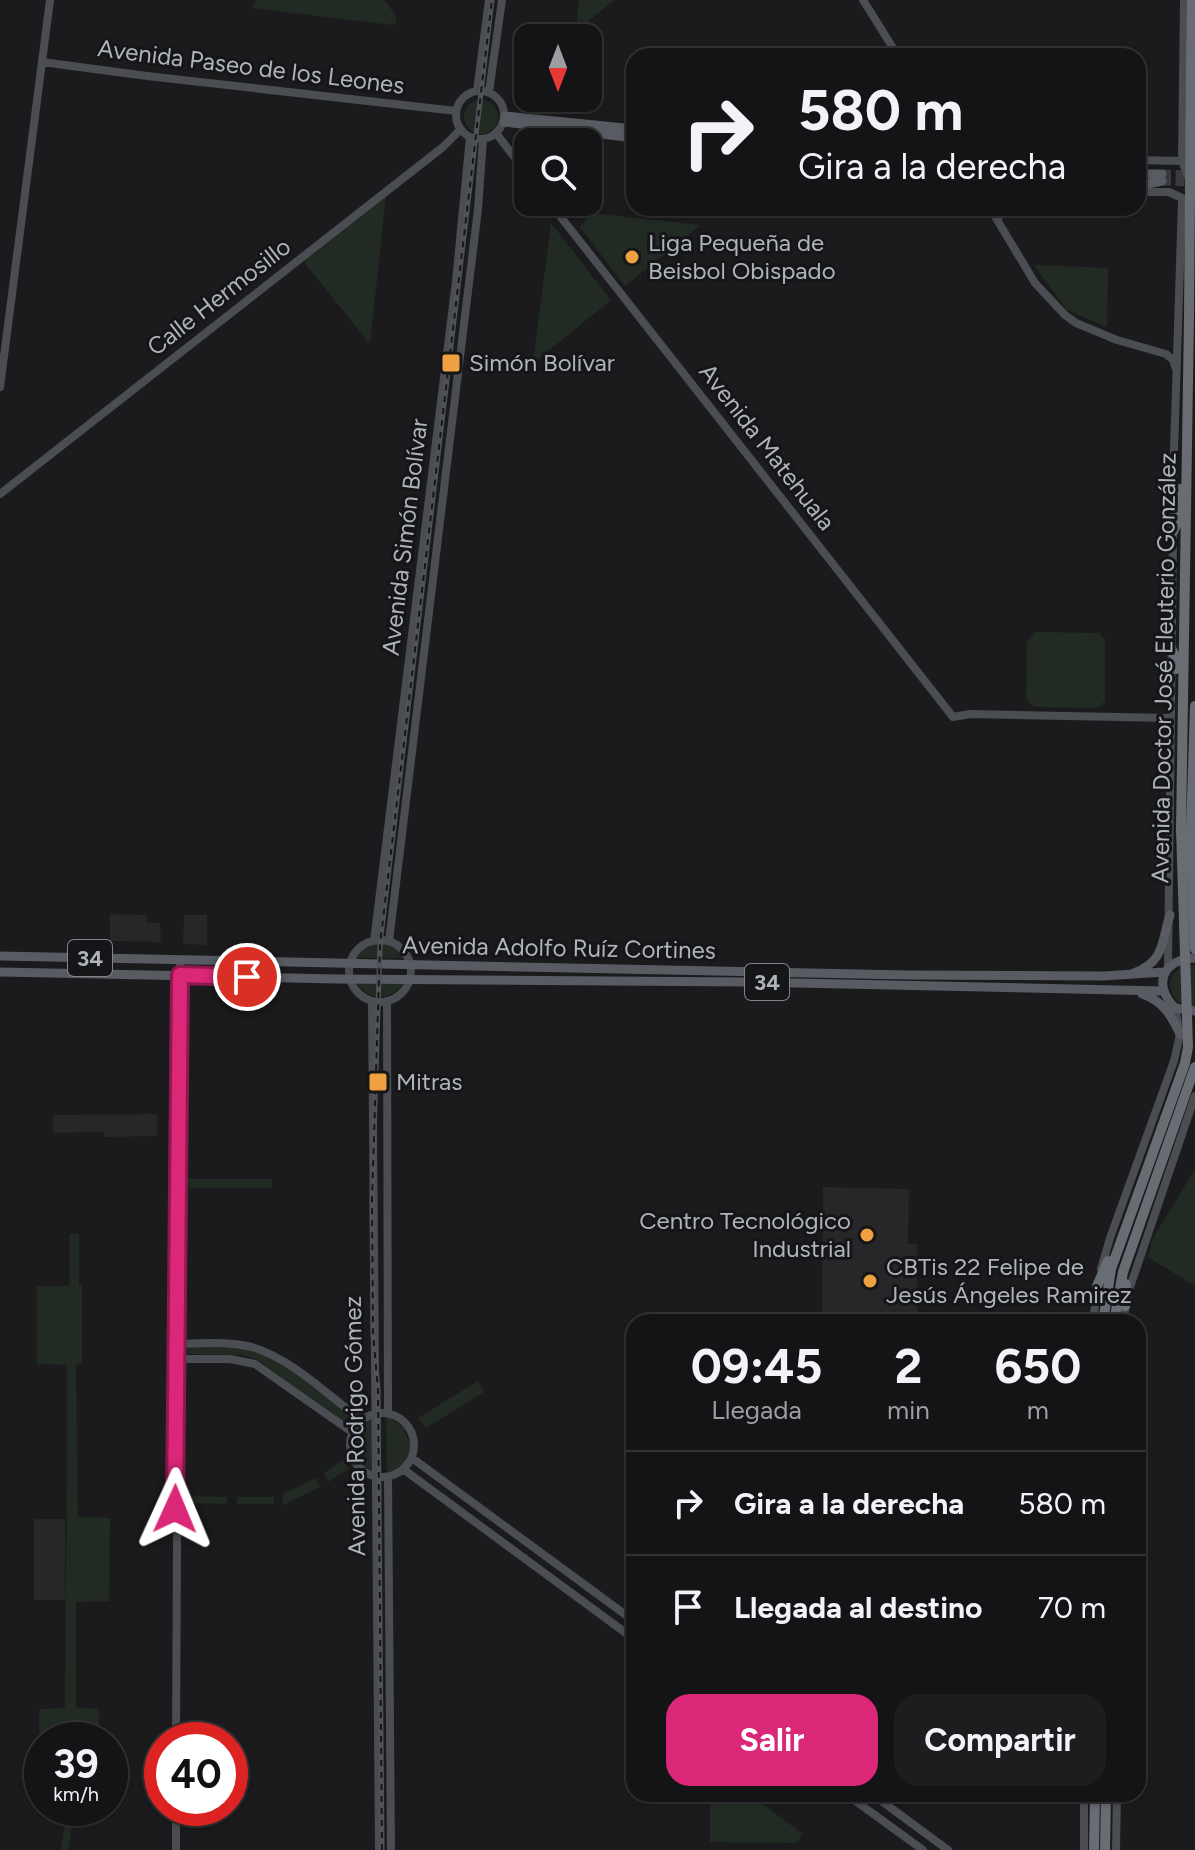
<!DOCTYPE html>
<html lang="es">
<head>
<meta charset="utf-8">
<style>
  :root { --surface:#141416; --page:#1d1d1f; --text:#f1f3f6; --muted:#9d9ea1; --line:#333335; --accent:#db2777 }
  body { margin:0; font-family:Figtree,sans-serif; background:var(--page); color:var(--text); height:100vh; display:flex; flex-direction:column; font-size:30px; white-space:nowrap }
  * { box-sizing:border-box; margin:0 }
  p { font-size:26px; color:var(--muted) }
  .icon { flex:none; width:44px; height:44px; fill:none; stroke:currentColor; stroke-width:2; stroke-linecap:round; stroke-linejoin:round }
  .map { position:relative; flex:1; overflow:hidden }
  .drawer { position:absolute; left:626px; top:1314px; width:520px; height:488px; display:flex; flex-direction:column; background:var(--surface); border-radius:24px; box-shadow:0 2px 6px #0004,0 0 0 2px var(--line) }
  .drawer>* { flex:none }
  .hud { position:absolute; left:626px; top:48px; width:520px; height:168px; border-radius:24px; box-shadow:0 2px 6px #0004,0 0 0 2px var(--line); background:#141416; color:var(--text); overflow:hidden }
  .needle { width:52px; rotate:180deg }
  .tools { position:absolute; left:514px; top:24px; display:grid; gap:16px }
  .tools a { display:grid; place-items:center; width:88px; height:88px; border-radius:16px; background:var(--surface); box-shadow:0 2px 6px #0004,0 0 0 2px var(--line); font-size:40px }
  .speed { position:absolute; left:24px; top:1722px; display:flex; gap:16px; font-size:40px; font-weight:700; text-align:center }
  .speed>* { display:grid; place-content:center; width:104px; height:104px; border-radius:50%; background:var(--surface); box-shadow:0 2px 6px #0004,0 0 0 2px var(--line); line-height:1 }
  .speed small { font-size:20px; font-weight:400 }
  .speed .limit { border:12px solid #d22; background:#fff; color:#111 }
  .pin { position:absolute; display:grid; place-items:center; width:68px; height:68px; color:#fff; margin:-34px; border:4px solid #fff; border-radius:50%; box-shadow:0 2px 8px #0007 }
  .me { position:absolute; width:88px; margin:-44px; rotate:1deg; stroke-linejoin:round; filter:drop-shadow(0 0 6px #0008) }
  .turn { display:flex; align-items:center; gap:28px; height:168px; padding:0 40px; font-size:36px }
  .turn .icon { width:104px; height:104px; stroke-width:2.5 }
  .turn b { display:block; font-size:56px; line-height:68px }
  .eta { display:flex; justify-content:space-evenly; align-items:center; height:136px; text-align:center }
  .eta b { font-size:48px; font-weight:700; line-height:56px }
  .cta { display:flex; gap:16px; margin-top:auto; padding:16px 40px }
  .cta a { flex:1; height:92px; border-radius:24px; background:var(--accent); color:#fff; font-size:32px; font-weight:700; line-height:92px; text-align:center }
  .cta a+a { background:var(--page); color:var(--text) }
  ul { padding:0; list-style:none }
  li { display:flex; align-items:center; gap:24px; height:104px; padding:0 40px; border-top:2px solid var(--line) }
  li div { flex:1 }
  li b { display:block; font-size:30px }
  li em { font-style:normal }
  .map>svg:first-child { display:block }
</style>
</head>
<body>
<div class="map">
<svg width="1195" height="1850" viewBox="0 0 1195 1850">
  <rect width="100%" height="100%" fill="#1b1b1d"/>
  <path fill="#27272a" d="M110 914 147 915V923H160L161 942 110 941Z
    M184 915H207V945L183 944Z
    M157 1114V1136L104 1137 103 1132 53 1133V1115Z
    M823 1187 909 1189 908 1244H917V1320L822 1318Z
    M34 1519H65V1600H34Z"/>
  <path fill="#222b23" d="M257 0H384L397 17 396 23 392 25 252 8Z
    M579 0H614L576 31Z
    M464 117a17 17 0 1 1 34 0a17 17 0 1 1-34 0Z
    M386 196 370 344 304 262Z
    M590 213 701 225 625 286 580 227Z
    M551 223 611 300 533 363Z
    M1034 265 1108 268 1107 327 1067 310Z
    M1035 632 1099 633 1105 639V701L1097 708 1034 707 1026 699 1027 641Z
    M375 943 393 945 406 958H356L364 949Z
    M1195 965V1006L1178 1002C1162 982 1172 967 1195 965Z
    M405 982C391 1000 371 1003 357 983Z
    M1195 1169V1286L1148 1257 1152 1240Z
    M188 1179H272V1188H189Z
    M70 1234H79V1285L82 1286V1364L76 1365 78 1517 110 1518 109 1601 76 1602V1708L99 1709V1740H42V1789H40L39 1709 65 1708C65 1592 68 1481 67 1365L37 1364V1286H69Z
    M187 1346C206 1346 226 1344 244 1348 285 1355 319 1390 351 1414L343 1422 259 1361 244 1355 188 1354Z
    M478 1381 484 1392 426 1428 418 1418Z
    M386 1415 404 1428 411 1448 403 1465 387 1474Z
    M372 1417V1471L358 1461C349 1443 353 1426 372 1417Z
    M343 1460 349 1469 328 1482 324 1473Z
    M316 1478 320 1487 283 1505V1494Z
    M187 1496 227 1497V1504L187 1503Z
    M237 1497H274V1504H237Z
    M710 1794H749L803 1834 796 1843 710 1842Z
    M67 1808H75L68 1850H61Z"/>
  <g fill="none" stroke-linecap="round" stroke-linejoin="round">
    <path stroke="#383a3d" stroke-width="9" stroke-dasharray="9 4.5" stroke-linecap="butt" d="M1162 174 1195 175
      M1162 181 1195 182"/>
    <path stroke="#4a4d52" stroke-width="8" d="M863 0 898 56
      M1184 0 1182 161 1190 181
      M42 62 147 76 456 111
      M456 115a24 24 0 1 1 48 0a24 24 0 1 1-48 0Z
      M477 91 489 0
      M489 92 502 0
      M496 133 528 175
      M1138 160 1182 161
      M1138 192H1169L1182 198V202L1174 451 1168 966
      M549 202 953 717 970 714 1169 718
      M990 208 1035 283 1065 315 1076 323 1117 340 1166 354 1173 360 1176 369
      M998 220 1002 208
      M0 387 50 0
      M0 494 443 147 461 129
      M349 971a31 31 0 1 1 62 0a31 31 0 1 1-62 0Z
      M374 941 456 281 470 137
      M389 941 478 209 483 139
      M372 1001 379 1850
      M387 1001 388 1413
      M1101 1269 1110 1238 1174 1061 1180 1034 1175 1008
      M1093 1322 1098 1282
      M1123 1322 1128 1293 1195 1096
      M177 1344C201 1343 228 1341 252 1347 292 1359 328 1395 361 1420
      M176 1359H230L255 1364 352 1432
      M350 1445a32 32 0 1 1 64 0a32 32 0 1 1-64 0Z
      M412 1458 634 1621
      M403 1469 634 1639
      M388 1477 391 1850
      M176 1740 180 960
      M846 1794 923 1850
      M872 1794 948 1850
      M1084 1794V1850
      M176 1850V1808
      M1116 1850 1117 1794"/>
    <path stroke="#585b61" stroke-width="9" d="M505 116 634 129
      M504 122 634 138
      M1138 174H1162
      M1138 186 1162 181
      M0 956 906 975 1104 976 1164 972
      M1195 958C1163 959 1152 984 1175 1008L1195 1011
      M0 972 338 979 748 982 1163 991
      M1134 973C1165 961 1161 943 1170 915
      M1142 994C1163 1001 1171 1015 1180 1034"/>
    <path stroke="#686c73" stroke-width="10" d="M1191 69 1192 0
      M1173 532 1177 523 1180 489
      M1171 648 1175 656 1176 669
      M1181 829 1189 317
      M1191 830 1195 706
      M1097 1286 1108 1261
      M1125 1306 1126 1284
      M1103 1322 1111 1269 1146 1172
      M1114 1322 1123 1272 1195 1067
      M1094 1850 1095 1794
      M1105 1850 1106 1794"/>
    <g stroke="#4f5257" stroke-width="5">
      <path id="rail" d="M382 1850 378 1390 373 1333 372 1200 380 945 492 0"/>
    </g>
    <use href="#rail" stroke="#161618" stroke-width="2" stroke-dasharray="6" stroke-linecap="butt"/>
    <path stroke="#686c73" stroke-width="10" d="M1189 317 1191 69
      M1191 830 1195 949
      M1146 1172 1185 1063 1188 1047 1181 829"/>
  </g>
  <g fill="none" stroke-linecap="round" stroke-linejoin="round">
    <g stroke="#8e194d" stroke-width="20">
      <path id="route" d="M175 1509 180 975 247 977"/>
    </g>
    <use href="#route" stroke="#db2777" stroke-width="14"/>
  </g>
  <g fill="#efa040" stroke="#161618" stroke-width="3">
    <circle cx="632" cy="257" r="8"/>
    <rect x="441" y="353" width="20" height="20" rx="4"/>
    <rect x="368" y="1072" width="20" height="20" rx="4"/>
    <circle cx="867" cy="1235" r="8"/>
    <circle cx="870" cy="1281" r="8"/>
  </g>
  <g text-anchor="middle" stroke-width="6" stroke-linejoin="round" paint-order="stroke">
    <g fill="#161618" stroke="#80858b" stroke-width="2">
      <rect x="68" y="940" width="44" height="36" rx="6"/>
      <rect x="745" y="964" width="44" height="36" rx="6"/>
    </g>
    <g font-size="22" font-weight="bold" fill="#aeb4bc">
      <text x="90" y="966">34</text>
      <text x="767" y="990">34</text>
    </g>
    <g font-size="24" fill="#aeb4bc" stroke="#161618">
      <text transform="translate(251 67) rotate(7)" y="8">Avenida Paseo de los Leones</text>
      <text transform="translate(219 297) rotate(-38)" y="8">Calle Hermosillo</text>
      <text transform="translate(767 447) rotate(52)" y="8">Avenida Matehuala</text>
      <text transform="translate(405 537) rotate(-83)" y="8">Avenida Simón Bolívar</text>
      <text transform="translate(1164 668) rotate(-89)" y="8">Avenida Doctor José Eleuterio González</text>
      <text transform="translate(559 948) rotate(1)" y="8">Avenida Adolfo Ruíz Cortines</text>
      <text transform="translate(355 1426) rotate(-91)" y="8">Avenida Rodrigo Gómez</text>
    </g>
    <g font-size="24" fill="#aeb4bc" stroke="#161618" text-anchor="start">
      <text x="648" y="251">Liga Pequeña de<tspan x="648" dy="28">Beisbol Obispado</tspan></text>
      <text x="469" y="371">Simón Bolívar</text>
      <text x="396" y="1090">Mitras</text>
      <text x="851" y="1229" text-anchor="end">Centro Tecnológico<tspan x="851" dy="28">Industrial</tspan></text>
      <text x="886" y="1275">CBTis 22 Felipe de<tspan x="886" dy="28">Jesús Ángeles Ramirez</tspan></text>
    </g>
  </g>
</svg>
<div class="tools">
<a><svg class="needle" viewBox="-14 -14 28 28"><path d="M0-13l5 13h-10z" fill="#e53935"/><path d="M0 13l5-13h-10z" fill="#9d9ea1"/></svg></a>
<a><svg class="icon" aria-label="search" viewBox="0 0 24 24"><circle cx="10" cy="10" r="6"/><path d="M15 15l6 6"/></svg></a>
</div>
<div class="speed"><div>39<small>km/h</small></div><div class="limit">40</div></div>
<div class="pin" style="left:247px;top:977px;background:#d93025"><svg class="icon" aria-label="arrive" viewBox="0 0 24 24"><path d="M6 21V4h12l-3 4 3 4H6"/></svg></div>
<svg class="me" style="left:175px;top:1509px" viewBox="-20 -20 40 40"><path d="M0-17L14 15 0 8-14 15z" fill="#db2777" stroke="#fff" stroke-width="4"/></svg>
<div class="hud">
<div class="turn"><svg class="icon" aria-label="right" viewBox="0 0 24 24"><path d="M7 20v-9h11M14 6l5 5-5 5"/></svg><div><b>580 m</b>Gira a la derecha</div></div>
</div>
<section class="drawer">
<div class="eta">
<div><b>09:45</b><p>Llegada</p></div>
<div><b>2</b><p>min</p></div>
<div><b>650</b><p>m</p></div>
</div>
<ul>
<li><svg class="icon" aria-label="right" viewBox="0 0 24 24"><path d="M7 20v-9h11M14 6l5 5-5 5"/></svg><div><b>Gira a la derecha</b></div><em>580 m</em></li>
<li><svg class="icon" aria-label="arrive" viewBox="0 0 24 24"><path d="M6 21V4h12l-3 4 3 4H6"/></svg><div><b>Llegada al destino</b></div><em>70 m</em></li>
</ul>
<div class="cta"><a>Salir</a><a>Compartir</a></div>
</section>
</div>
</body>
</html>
